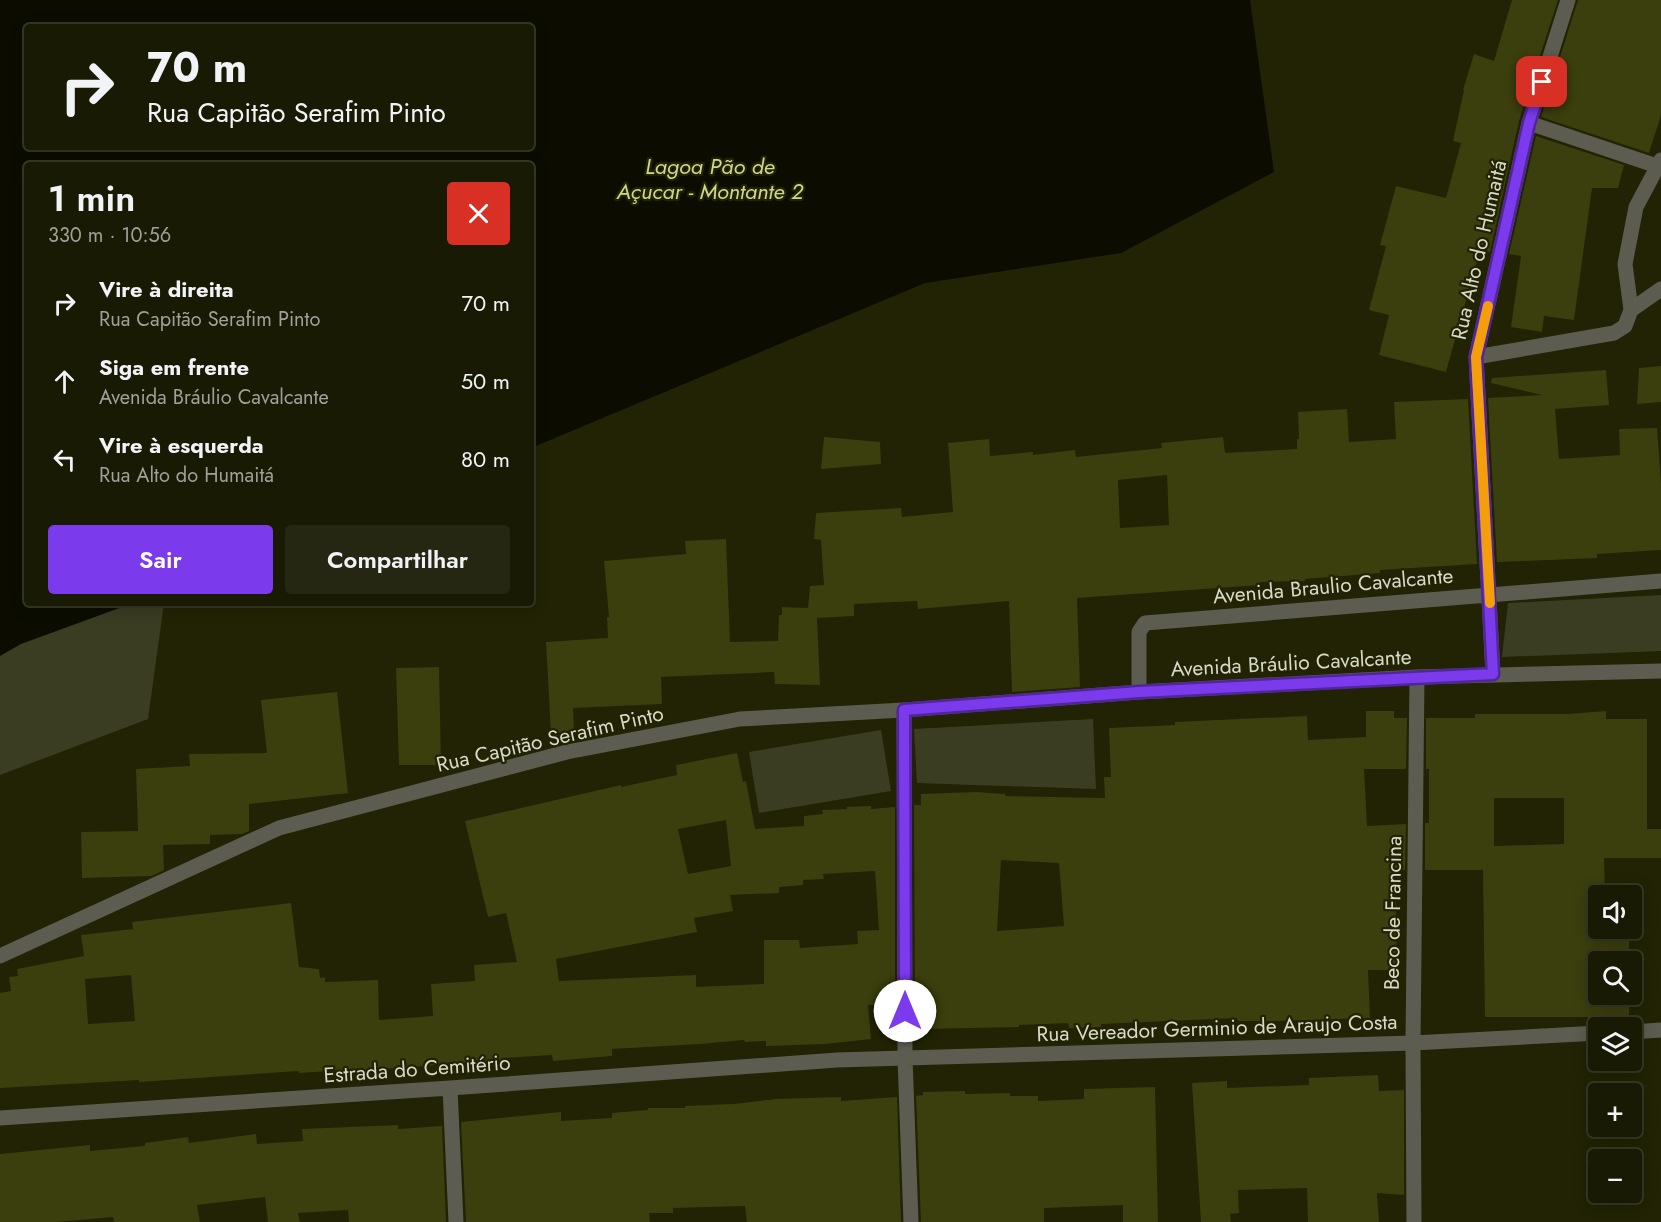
<!DOCTYPE html>
<html lang="pt">
<head>
<meta charset="utf-8">
<style>
  :root { --surface:#191a03; --page:#262712; --text:#f1f3f6; --muted:#9fa19a; --line:#373825; --accent:#7c3aed }
  body { margin:0; font-family:Jost,sans-serif; background:var(--page); color:var(--text); height:100vh; display:flex; flex-direction:column; font-size:22px; white-space:nowrap }
  * { box-sizing:border-box; margin:0 }
  p { font-size:20px; color:var(--muted) }
  .icon { flex:none; width:33px; height:33px; fill:none; stroke:currentColor; stroke-width:2; stroke-linecap:round; stroke-linejoin:round }
  .map { position:relative; flex:1; overflow:hidden }
  .panel { position:absolute; left:24px; top:162px; width:510px; height:444px; display:flex; flex-direction:column; background:var(--surface); border-radius:6px; box-shadow:0 3px 15px #0003,0 0 0 2px var(--line) }
  .panel>* { flex:none }
  .top-card { position:absolute; left:24px; top:24px; width:510px; height:126px; border-radius:6px; box-shadow:0 3px 15px #0003,0 0 0 2px var(--line); background:#191a03; color:var(--text); overflow:hidden }
  .fabs { position:absolute; left:1588px; top:885px; display:grid; gap:12px }
  .fabs a { display:grid; place-items:center; width:54px; height:54px; border-radius:6px; background:var(--surface); box-shadow:0 3px 15px #0003,0 0 0 2px var(--line); font-size:30px }
  .pin { position:absolute; display:grid; place-items:center; width:51px; height:51px; color:#fff; margin:-26px; border-radius:12px; box-shadow:0 3px 9px #0006 }
  .me { position:absolute; width:66px; margin:-33px; rotate:0deg; stroke-linejoin:round; filter:drop-shadow(0 0 4px #0008) }
  .turn { display:flex; align-items:center; gap:21px; height:126px; padding:0 24px; font-size:27px }
  .turn .icon { width:78px; height:78px; stroke-width:2.5 }
  .turn b { display:block; font-size:42px; line-height:51px }
  .round { display:grid; place-items:center; flex:none; width:63px; height:63px; border-radius:6px; background:var(--page) }
  .overview { display:flex; align-items:center; justify-content:space-between; height:102px; padding:0 24px }
  h1 { font-size:36px; font-weight:600; line-height:45px }
  .cta { display:flex; gap:12px; margin-top:auto; padding:12px 24px }
  .cta a { flex:1; height:69px; border-radius:6px; background:var(--accent); color:#fff; font-size:24px; font-weight:600; line-height:69px; text-align:center }
  .cta a+a { background:var(--page); color:var(--text) }
  ul { padding:0; list-style:none }
  li { display:flex; align-items:center; gap:18px; height:78px; padding:0 24px }
  li div { flex:1 }
  li b { display:block; font-size:22px }
  li em { font-style:normal }
  .map>svg:first-child { display:block }
</style>
</head>
<body>
<div class="map">
<svg width="1661" height="1222" viewBox="0 0 1661 1222">
  <rect width="100%" height="100%" fill="#212304"/>
  <path fill="#3a3d22" d="M0 203 27 603H164L148 719 0 775Z
    M1661 595V651L1502 657 1508 603Z
    M1093 719 1096 789 917 783 914 729Z
    M881 730 891 791 759 813 749 752Z"/>
  <path fill="#0c0d00" fill-rule="evenodd" d="M0 0H1250L1274 172 1121 253 925 283 531 448V165H27V603H133L21 644 0 656ZM27 27H531V147H27Z"/>
  <path fill="#3b3e0d" fill-rule="evenodd" d="M1512 0H1558L1519 121 1490 252 1480 250 1446 372 1379 355 1389 315 1369 310 1386 246 1380 245 1396 186 1446 198 1461 143 1453 141 1464 90H1463L1474 54 1494 61Z
    M1578 0H1661V115L1649 153 1541 117Z
    M1536 136 1624 165 1618 188H1592L1574 320 1544 316 1542 332 1511 327 1521 256 1509 254Z
    M1661 366V402L1637 404 1639 368Z
    M1606 370 1609 405 1555 409 1559 459 1620 455 1619 429 1657 428 1661 484V550L1597 554V558L1497 562 1488 398 1542 395 1491 383 1492 378Z
    M1468 399 1477 564 1380 570V573L1305 579V581L1260 582V585L1077 598 1080 687 1012 692 1009 601 918 609 917 601 854 604V616L817 618 820 685 775 684 774 672 661 677 662 704 573 708 574 731 551 733 546 642 608 638 607 617H609L604 561 686 554 685 541 726 539 730 642 778 641 779 615H782V607L808 608 810 586 824 585 821 540 814 539 816 513 901 508 902 517 953 512 948 443 989 439 990 456 1033 452V455L1075 450 1076 457 1162 448 1161 443 1223 437 1225 453 1297 449V439H1299L1298 412 1347 409 1349 442 1396 439 1394 402ZM1167 475 1169 525 1120 528 1118 480Z
    M824 437 880 442 881 464 821 469Z
    M439 667 441 765H399L396 668Z
    M337 692 348 793 249 804V831L242 834 210 835V844L163 845 164 870 152 876 82 878 81 832 138 831 136 769 190 766 189 754 267 753 261 700Z
    M1366 711H1394V718H1407L1406 769H1364L1367 826 1406 824 1405 870H1395L1397 970H1368L1370 1018 1278 1021H1238L1237 1018 1101 1024V1027L1069 1028 1068 1023 1019 1025V1027L923 1029V1002H915L914 805H921V794L976 792 1005 794V796L1105 798 1104 777H1111L1109 728 1175 725V722L1307 716 1308 740 1366 737ZM1001 860 1059 863 1064 926 997 931Z
    M1606 711V719H1647V829H1661V858H1604L1605 896H1599V928L1629 930V962H1599V994H1629V1017H1485L1483 870H1425V823H1429V769H1426V718H1475V714H1568ZM1494 798H1564V844L1494 846Z
    M737 753 743 782 746 781 755 829 804 826V816L823 814 822 810 847 809V807L871 806V809L895 807V1004L868 1005 871 1039 825 1044 766 1046V1041L745 1042 744 1040 700 1044 612 1049V1056L553 1061 552 1055 504 1058V1060L478 1062 381 1069V1073L348 1074V1070L299 1073V1071L139 1082V1080L0 1088V993L11 991 9 977 18 976 17 969 84 956 81 935 133 929 132 922 291 903 299 967 319 969 320 978 325 977V982L378 980 379 1020 433 1016 431 984 475 981 474 965 517 962 506 913 488 917 465 821 621 785V787L677 775 676 765ZM726 820 731 866 688 874 678 829ZM875 871 879 930 857 931 858 944 800 948 799 940H764V984L696 987V975L559 981 556 959 697 932 694 918 733 911 730 895 779 893V887L803 885V880L824 879 823 874ZM131 975 135 1021 88 1024 85 979Z
    M1378 1075 1379 1091 1404 1090V1195L1377 1193 1379 1222H1308L1307 1188 1238 1190 1239 1213 1230 1214 1231 1222H1201L1192 1083 1227 1081V1088L1309 1085V1078Z
    M1155 1087 1158 1222H1123V1205L1044 1208V1222H921L916 1096 923 1095V1092L965 1091V1094L1010 1093V1096H1038V1101L1084 1099V1089Z
    M841 1097V1101L897 1097 901 1222H747L745 1206 673 1208V1213H649L650 1222H466L461 1122 561 1112V1121L612 1118V1113L648 1110V1108H685V1106L733 1104 776 1099Z
    M398 1125V1129L442 1126 446 1222H349L348 1210 298 1213 300 1222H268L265 1197 197 1205 200 1222H114L113 1217 56 1222H0V1154L90 1145V1151L145 1146V1143L188 1137 189 1143 256 1134 257 1144 303 1141 302 1129Z"/>
  <g fill="none" stroke-linecap="round" stroke-linejoin="round">
    <path stroke="#5c5d50" stroke-width="15" d="M1529 123 1657 166
      M1631 310 1661 289
      M1476 357 1614 333 1625 326 1631 310 1625 264 1636 207 1661 160
      M1493 674 1476 357 1529 123 1568 0
      M1139 692V632L1145 623 1661 581
      M904 710 905 1058 911 1222
      M0 956 279 828 567 752 740 719 904 710 1139 692 1417 677 1661 671
      M1632 1032 1661 1030
      M450 1088 456 1222
      M0 1118 450 1088 837 1060 1413 1043 1599 1033
      M1414 1222 1413 1043 1417 677"/>
  </g>
  <g fill="none" stroke-linecap="round" stroke-linejoin="round">
    <g stroke="#51269a" stroke-width="15">
      <path id="route" d="M905 1011 904 710 1139 692 1493 674 1476 357 1529 123 1542 82"/>
    </g>
    <use href="#route" stroke="#7c3aed" stroke-width="10"/>
    <path stroke="#f59e0b" stroke-width="10" d="M1488 306 1476 357 1490 603"/>
  </g>
  <g text-anchor="middle" stroke-width="4.5" stroke-linejoin="round" paint-order="stroke">
    <g font-size="21" fill="#d8dac8" stroke="#212304">
      <text transform="translate(1479 250) rotate(-77)" y="7">Rua Alto do Humaitá</text>
      <text transform="translate(1333 586) rotate(-5)" y="7">Avenida Braulio Cavalcante</text>
      <text transform="translate(1291 663) rotate(-3)" y="7">Avenida Bráulio Cavalcante</text>
      <text transform="translate(550 739) rotate(-13)" y="7">Rua Capitão Serafim Pinto</text>
      <text transform="translate(1393 913) rotate(-89)" y="7">Beco de Francina</text>
      <text transform="translate(1217 1028) rotate(-2)" y="7">Rua Vereador Germinio de Araujo Costa</text>
      <text transform="translate(417 1069) rotate(-4)" y="7">Estrada do Cemitério</text>
    </g>
    <g font-size="22" font-style="italic" fill="#d1d88c" stroke="#212304">
      <text x="710" y="174">Lagoa Pão de<tspan x="710" dy="25">Açucar - Montante 2</tspan></text>
    </g>
  </g>
</svg>
<div class="fabs">
<a><svg class="icon" aria-label="sound" viewBox="0 0 24 24"><path d="M4 9h4l5-4v14l-5-4H4zM17 9q2 3 0 6"/></svg></a>
<a><svg class="icon" aria-label="search" viewBox="0 0 24 24"><circle cx="10" cy="10" r="6"/><path d="M15 15l6 6"/></svg></a>
<a><svg class="icon" aria-label="layers" viewBox="0 0 24 24"><path d="M12 4l9 5-9 5-9-5zM3 14l9 5 9-5"/></svg></a>
<a>+</a>
<a>−</a>
</div>
<div class="pin" style="left:1542px;top:82px;background:#d93025"><svg class="icon" aria-label="arrive" viewBox="0 0 24 24"><path d="M6 21V4h12l-3 4 3 4H6"/></svg></div>
<svg class="me" style="left:905px;top:1011px" viewBox="-20 -20 40 40"><circle r="19" fill="#fff"/><path d="M0-13L10 11 0 6-10 11z" fill="#7c3aed"/></svg>
<div class="top-card">
<div class="turn"><svg class="icon" aria-label="right" viewBox="0 0 24 24"><path d="M7 20v-9h11M14 6l5 5-5 5"/></svg><div><b>70 m</b>Rua Capitão Serafim Pinto</div></div>
</div>
<section class="panel">
<div class="overview"><div><h1>1 min</h1><p>330 m · 10:56</p></div><a class="round" style="background:#d93025;color:#fff"><svg class="icon" aria-label="close" viewBox="0 0 24 24"><path d="M6 6l12 12M18 6L6 18"/></svg></a></div>
<ul>
<li><svg class="icon" aria-label="right" viewBox="0 0 24 24"><path d="M7 20v-9h11M14 6l5 5-5 5"/></svg><div><b>Vire à direita</b><p>Rua Capitão Serafim Pinto</p></div><em>70 m</em></li>
<li><svg class="icon" aria-label="ahead" viewBox="0 0 24 24"><path d="M12 20V5M6 11l6-6 6 6"/></svg><div><b>Siga em frente</b><p>Avenida Bráulio Cavalcante</p></div><em>50 m</em></li>
<li><svg class="icon" aria-label="left" viewBox="0 0 24 24"><path d="M17 20v-9H6M10 6l-5 5 5 5"/></svg><div><b>Vire à esquerda</b><p>Rua Alto do Humaitá</p></div><em>80 m</em></li>
</ul>
<div class="cta"><a>Sair</a><a>Compartilhar</a></div>
</section>
</div>
</body>
</html>
